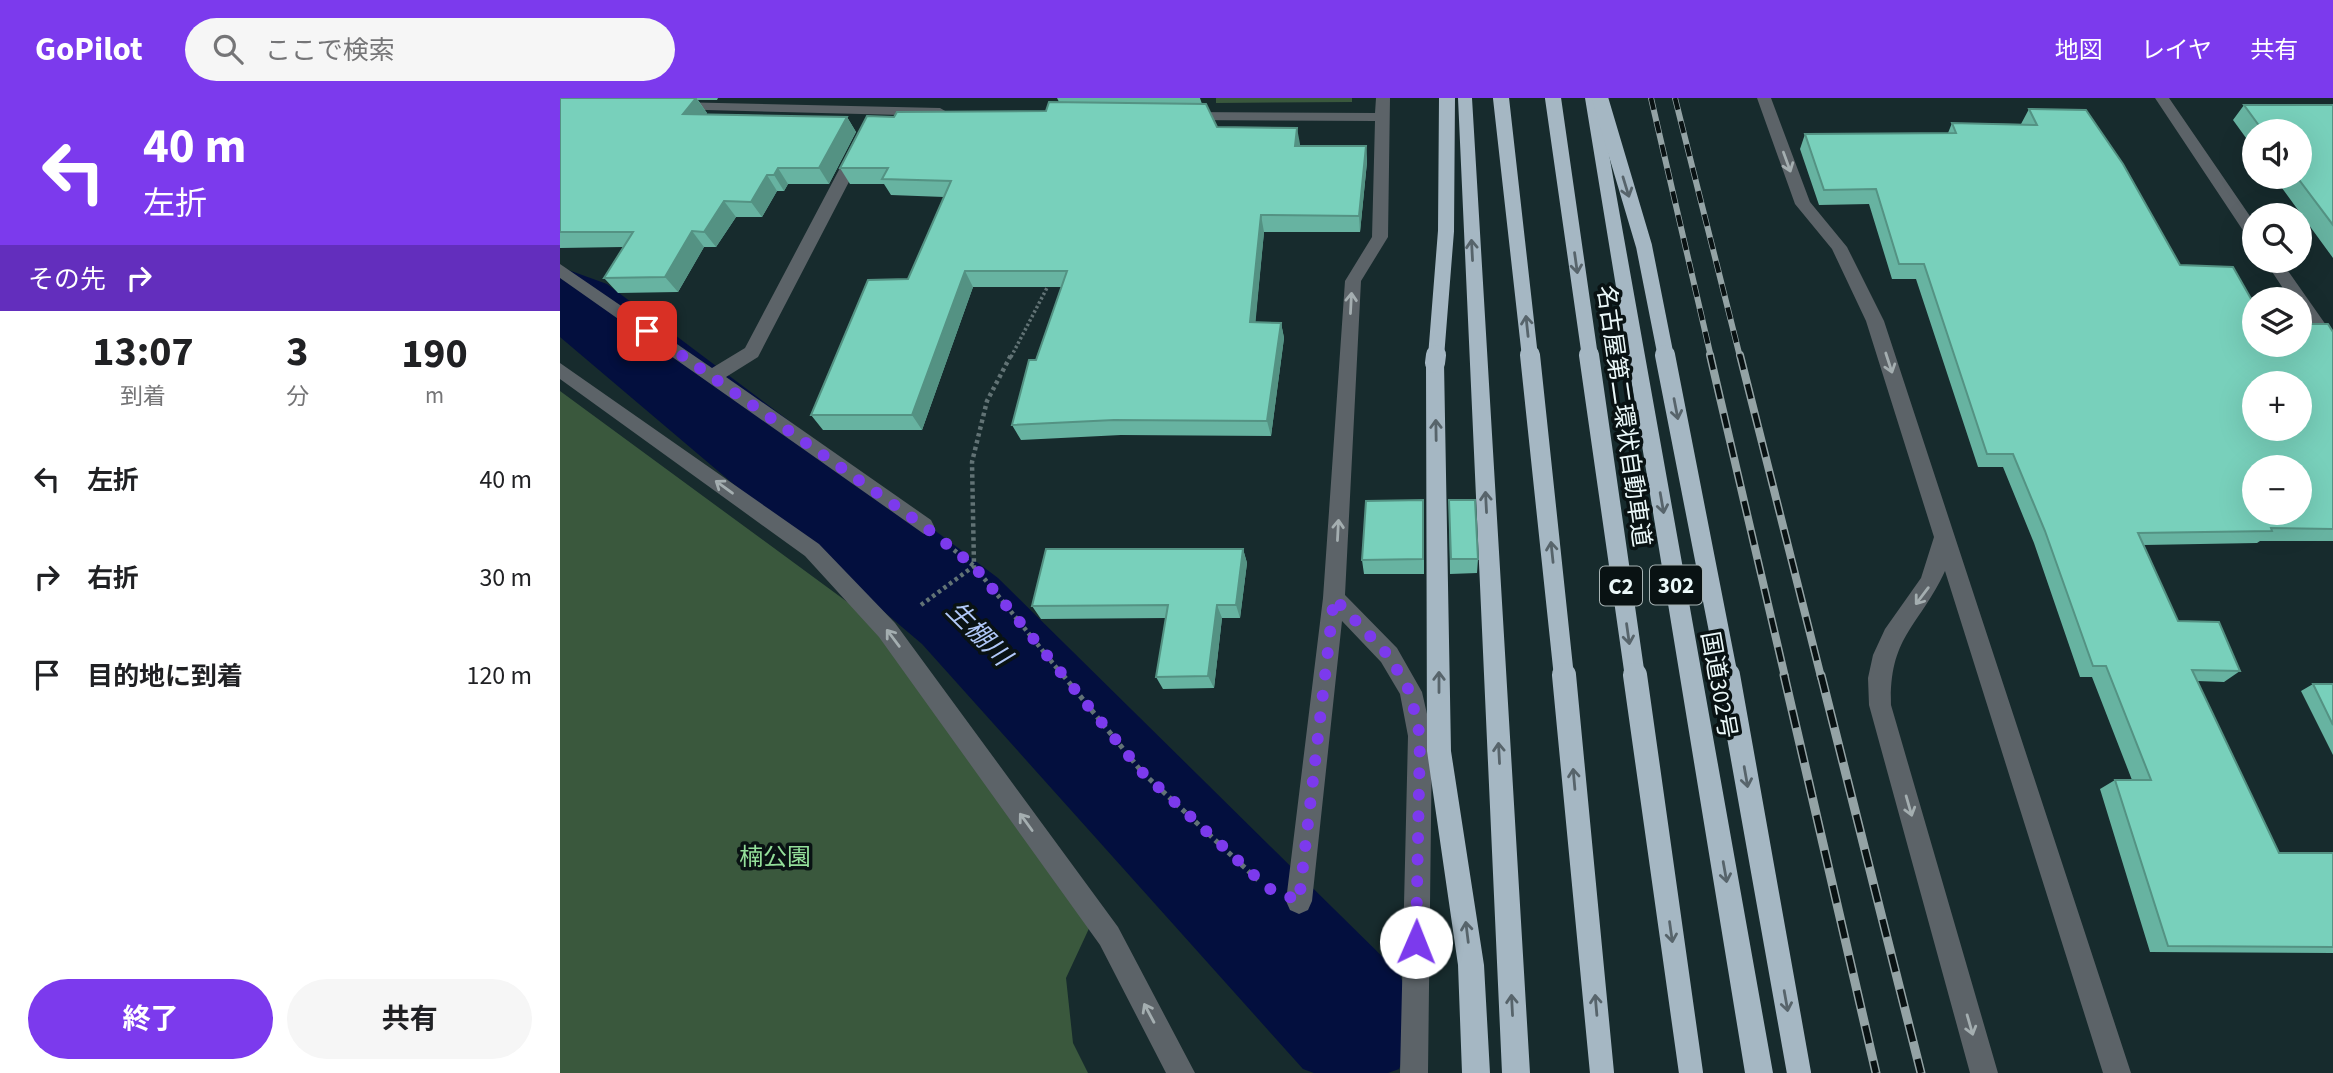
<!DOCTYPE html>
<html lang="ja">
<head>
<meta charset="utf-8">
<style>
  :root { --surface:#fff; --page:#f6f6f6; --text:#202124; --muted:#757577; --accent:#7c3aed }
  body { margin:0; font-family:"Source Sans 3","Noto Sans JP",sans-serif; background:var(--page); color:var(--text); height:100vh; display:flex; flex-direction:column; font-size:26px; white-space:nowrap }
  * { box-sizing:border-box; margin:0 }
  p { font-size:23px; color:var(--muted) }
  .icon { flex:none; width:38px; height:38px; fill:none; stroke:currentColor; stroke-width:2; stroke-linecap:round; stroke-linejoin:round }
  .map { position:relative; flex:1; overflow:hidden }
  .sheet { display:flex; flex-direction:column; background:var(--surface); width:560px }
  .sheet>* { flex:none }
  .hud { background:#7c3aed; color:#fff; overflow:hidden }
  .controls { position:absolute; left:1682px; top:21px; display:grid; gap:14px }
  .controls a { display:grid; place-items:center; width:70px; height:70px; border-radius:50%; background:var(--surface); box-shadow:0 7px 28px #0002; font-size:35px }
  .pin { position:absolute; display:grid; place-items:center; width:60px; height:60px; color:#fff; margin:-30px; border-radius:14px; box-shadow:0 4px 10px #0006 }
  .me { position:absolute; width:77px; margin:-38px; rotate:1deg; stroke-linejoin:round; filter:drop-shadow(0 0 5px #0008) }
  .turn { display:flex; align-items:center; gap:24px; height:147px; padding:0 28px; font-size:32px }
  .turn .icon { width:91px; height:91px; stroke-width:2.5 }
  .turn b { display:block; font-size:49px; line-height:60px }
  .then { display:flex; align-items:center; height:66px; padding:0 28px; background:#0003; gap:14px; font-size:26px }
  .eta { display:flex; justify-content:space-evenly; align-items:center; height:119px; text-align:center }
  .eta b { font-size:42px; font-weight:700; line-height:49px }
  .action { display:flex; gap:14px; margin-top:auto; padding:14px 28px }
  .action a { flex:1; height:80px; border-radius:42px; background:var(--accent); color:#fff; font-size:28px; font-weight:700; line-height:80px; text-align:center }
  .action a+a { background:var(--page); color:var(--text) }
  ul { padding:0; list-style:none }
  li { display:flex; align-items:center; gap:21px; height:98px; padding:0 28px }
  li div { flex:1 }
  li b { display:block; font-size:26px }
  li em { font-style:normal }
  header { display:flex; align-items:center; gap:42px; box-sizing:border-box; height:98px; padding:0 35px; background:var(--accent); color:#fff }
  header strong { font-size:33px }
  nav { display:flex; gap:38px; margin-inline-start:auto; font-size:24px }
  .search { width:490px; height:63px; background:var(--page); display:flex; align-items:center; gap:18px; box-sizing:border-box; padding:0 24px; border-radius:38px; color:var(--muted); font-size:26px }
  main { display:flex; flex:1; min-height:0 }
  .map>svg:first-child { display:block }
</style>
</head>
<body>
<header>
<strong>GoPilot</strong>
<div class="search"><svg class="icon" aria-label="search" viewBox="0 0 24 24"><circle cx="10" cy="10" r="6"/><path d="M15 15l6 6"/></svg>ここで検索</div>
<nav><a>地図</a><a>レイヤ</a><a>共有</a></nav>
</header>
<main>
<section class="sheet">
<div class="hud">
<div class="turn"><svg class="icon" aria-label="left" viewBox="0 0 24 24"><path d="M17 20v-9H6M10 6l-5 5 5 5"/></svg><div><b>40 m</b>左折</div></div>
<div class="then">その先<svg class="icon" aria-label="right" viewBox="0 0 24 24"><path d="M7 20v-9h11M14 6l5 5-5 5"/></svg></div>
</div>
<div class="eta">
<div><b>13:07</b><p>到着</p></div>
<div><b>3</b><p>分</p></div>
<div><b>190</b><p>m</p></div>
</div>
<ul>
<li><svg class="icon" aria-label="left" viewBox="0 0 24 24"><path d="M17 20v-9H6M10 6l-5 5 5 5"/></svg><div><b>左折</b></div><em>40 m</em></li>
<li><svg class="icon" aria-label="right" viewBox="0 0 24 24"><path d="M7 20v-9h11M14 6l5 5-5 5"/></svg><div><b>右折</b></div><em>30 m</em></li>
<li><svg class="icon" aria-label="arrive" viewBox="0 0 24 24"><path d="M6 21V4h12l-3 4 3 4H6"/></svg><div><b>目的地に到着</b></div><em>120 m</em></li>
</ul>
<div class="action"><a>終了</a><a>共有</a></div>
</section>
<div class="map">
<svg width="1773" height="975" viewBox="0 0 1773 975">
  <rect width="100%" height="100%" fill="#172b2d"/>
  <path fill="#3a583d" d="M656 0H792V4L656 5Z
    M0 293 305 517 532 824 506 880 513 945 528 975H0Z"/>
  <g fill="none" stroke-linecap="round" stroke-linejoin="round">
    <path fill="#030f3e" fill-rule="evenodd" d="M0 169 47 186 438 480 839 875 858 923 839 971 828 975H754L743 971 362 546 0 239Z"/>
    <path stroke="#627375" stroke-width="3.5" stroke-dasharray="2.5 2.5" stroke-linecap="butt" d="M451 259 489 186"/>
    <path stroke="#627375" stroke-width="4.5" stroke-dasharray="3.5 3.5" stroke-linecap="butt" d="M394 452 414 468 504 579
      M361 507 414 468 412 364 427 303 451 257"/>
    <path stroke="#627375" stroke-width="5" stroke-dasharray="4.5 4.5" stroke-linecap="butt" d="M503 577 582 674 698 782"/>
    <path fill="#5c6368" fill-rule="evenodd" d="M816 0H830L828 139 801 183 785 497 837 550 862 594 872 638 868 975H840L848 638 840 596 821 564 782 523 752 803 748 812 739 816 730 812 726 803 763 500 785 183 812 139 815 23 625 22 618 18 625 14 815 15Z
      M1197 0H1211L1250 104 1287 149 1324 223 1571 975H1543L1385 473C1359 529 1329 538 1331 607L1438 975H1410L1309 607 1308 580 1313 557 1325 531 1361 480 1374 439 1306 223 1272 151 1235 106Z
      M1595 0H1609L1694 124V141L1688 140Z
      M114 4 380 10 387 14 380 18 109 11V5Z
      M298 46 306 51 198 259 166 279 371 422 374 428 371 434 364 436 0 180V166L152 270 185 250 290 51Z
      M1705 163H1721L1773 237V257L1767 256 1740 215V201H1730Z
      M0 265 259 446 335 525 558 829 635 975H606L540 847 319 539 245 458 0 281Z"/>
    <path fill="#a5b7c3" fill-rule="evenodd" d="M898 0H912L970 975H942Z
      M1025 0H1039L1213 975H1185Z
      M875 258 884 265 891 653 924 867 930 975H902L898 867 867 653 866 265Z"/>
    <g stroke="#94a3a5" stroke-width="6">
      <path id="rail-far2" d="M1091 0 1151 259
        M1115 0 1180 259"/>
    </g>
    <g stroke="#94a3a5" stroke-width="8">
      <path id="rail-far1" d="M1150 257 1225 579
        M1180 257 1261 579"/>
    </g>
    <g stroke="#94a3a5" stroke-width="9">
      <path id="rail" d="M1224 577 1316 975
        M1261 577 1361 975"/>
    </g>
    <use href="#rail-far2" stroke="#091213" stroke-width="4.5" stroke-dasharray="12" stroke-linecap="butt"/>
    <use href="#rail-far1" stroke="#091213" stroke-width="5" stroke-dasharray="15" stroke-linecap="butt"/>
    <use href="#rail" stroke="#091213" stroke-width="6" stroke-dasharray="18" stroke-linecap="butt"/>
    <path stroke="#a5b7c3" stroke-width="16" d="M941 0 970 259
      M993 0 1030 259
      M1040 0 1084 148 1106 259
      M876 259 886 133 887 0"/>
    <path stroke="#a5b7c3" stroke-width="20" d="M970 257 1004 579
      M1029 257 1075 579
      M1105 257 1168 579
      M875 265 876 257"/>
    <path stroke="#a5b7c3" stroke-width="24" d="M1004 577 1042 975
      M1075 577 1131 975
      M1168 577 1239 975"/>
  </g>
  <path fill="#67b3a1" d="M0 0H158L157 2H138L147 15 146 16 287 19 296 34 269 86H228L224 93H217L202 119H176L156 149H144L118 194 58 195 44 180 63 149 0 150Z
    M497 0H640L642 6 657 29 740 46 739 48H806L807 64 800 134H704L695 225H721L724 240 711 338 561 337 461 342 452 327 502 189H413L362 332H263L251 317 348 181 384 99 331 97 324 86H290L280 70 334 19 486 13 499 4Z
    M1684 7H1773V160L1714 79H1740V33H1694V51L1673 22Z
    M1469 11 1620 167 1694 247 1773 234V443H1700L1697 445 1584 447 1618 523 1680 573 1664 584 1637 583 1719 755H1773V855L1590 854 1540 691 1555 682H1572L1532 579H1520L1474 445 1443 369H1418L1356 181H1332L1309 106 1259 107 1240 51 1245 36 1388 35 1392 25 1461 26Z
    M889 402 918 461 917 475 890 476Z
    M864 417V476H804L802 462Z
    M683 451 687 465 680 520H662L654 590 603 591 596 579 606 520 481 521 472 508Z
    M1753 586H1773V657L1741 593Z"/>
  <path fill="#549283" d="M136 0 147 15 134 32 123 16Z
    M287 19 296 34 269 86 259 70Z
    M737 30 740 46 737 64 735 48Z
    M806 48 807 64 800 134 799 118Z
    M218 70 228 86 224 93 214 77Z
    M207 77 217 93 202 119 191 104Z
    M164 103 176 119 156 149 144 134Z
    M701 117 704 134 694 240 690 224Z
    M132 133 144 149 118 194 105 179Z
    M405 173 413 189 362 332 352 317Z
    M721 225 724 240 711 338 707 323Z
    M683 451 687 465 680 520 676 507Z
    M657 507 662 520 654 590 648 578Z"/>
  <path fill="#78d0bb" stroke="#549283" stroke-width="2" fill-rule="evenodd" d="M0 0H136L123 16 287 19 259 70H218L214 77H207L191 104 164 103 144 134 132 133 105 179 44 180 73 134H0Z
    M489 4 646 6 657 29 737 30 735 48H806L799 118 701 117 690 224 721 225 707 323 554 322 452 327 469 262H476L507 173H405L352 317H251L308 182 348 181 391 83 322 81 328 70H280L307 18 334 19 337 14 486 13Z
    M1684 7H1773V127L1737 79H1740V33H1703Z
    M1469 11 1526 12 1563 66 1620 167 1673 169 1694 206V247H1740V226H1768L1773 234V431L1711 430 1712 433 1578 435 1618 523 1659 524 1680 573 1632 572 1719 755H1773V849L1608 848 1555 682H1591L1546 568H1533L1485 433 1453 356H1427L1364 166H1339L1316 91 1264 92 1245 36 1396 35 1392 25 1477 27ZM1694 285H1740V331H1694ZM1694 369H1740V415H1694Z
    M863 402V461L802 462 806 403Z
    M889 402H915L918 461H891Z
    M486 451H683L676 507H657L648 578 596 579 608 507 472 508Z
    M1753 586H1773V627Z"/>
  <defs><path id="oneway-shaft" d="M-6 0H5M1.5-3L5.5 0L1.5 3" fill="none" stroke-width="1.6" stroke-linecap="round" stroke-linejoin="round" transform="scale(1.75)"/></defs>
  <g stroke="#a4aeb0">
    <use href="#oneway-shaft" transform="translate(1227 64) rotate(70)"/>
    <use href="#oneway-shaft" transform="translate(791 205) rotate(-87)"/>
    <use href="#oneway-shaft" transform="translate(1329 265) rotate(72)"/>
    <use href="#oneway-shaft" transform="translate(164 389) rotate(-144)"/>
    <use href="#oneway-shaft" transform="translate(778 432) rotate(-87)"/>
    <use href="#oneway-shaft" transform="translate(1362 498) rotate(127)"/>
    <use href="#oneway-shaft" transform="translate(333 540) rotate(-127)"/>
    <use href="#oneway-shaft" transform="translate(1349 708) rotate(74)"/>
    <use href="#oneway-shaft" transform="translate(466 724) rotate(-126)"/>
    <use href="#oneway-shaft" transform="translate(589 915) rotate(-118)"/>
    <use href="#oneway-shaft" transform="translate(1410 927) rotate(74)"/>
  </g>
  <g stroke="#57646b">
    <use href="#oneway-shaft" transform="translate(1066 89) rotate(73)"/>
    <use href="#oneway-shaft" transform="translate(912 152) rotate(-93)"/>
    <use href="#oneway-shaft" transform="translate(1016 165) rotate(82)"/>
    <use href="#oneway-shaft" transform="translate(967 228) rotate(-96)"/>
    <use href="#oneway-shaft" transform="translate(1116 311) rotate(79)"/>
    <use href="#oneway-shaft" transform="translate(876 332) rotate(-91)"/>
    <use href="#oneway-shaft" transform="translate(926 404) rotate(-93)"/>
    <use href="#oneway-shaft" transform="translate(1102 405) rotate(80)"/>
    <use href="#oneway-shaft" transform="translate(992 454) rotate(-96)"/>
    <use href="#oneway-shaft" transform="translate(1068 536) rotate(82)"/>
    <use href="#oneway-shaft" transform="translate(879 584) rotate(-90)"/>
    <use href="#oneway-shaft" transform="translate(939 655) rotate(-93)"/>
    <use href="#oneway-shaft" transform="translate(1186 679) rotate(80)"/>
    <use href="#oneway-shaft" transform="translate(1014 681) rotate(-95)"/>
    <use href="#oneway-shaft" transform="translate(1165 774) rotate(80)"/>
    <use href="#oneway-shaft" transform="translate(907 834) rotate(-97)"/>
    <use href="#oneway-shaft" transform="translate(1111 834) rotate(82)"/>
    <use href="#oneway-shaft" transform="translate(1226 903) rotate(80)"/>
    <use href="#oneway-shaft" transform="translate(952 907) rotate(-93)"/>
    <use href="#oneway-shaft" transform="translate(1036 907) rotate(-95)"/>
  </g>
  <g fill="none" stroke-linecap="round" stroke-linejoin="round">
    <path stroke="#7c3aed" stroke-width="12" stroke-dasharray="0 21.6" d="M87 233 364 428 414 468 582 674 708 790 739 803 774 500 829 558 850 594 860 638 856 844"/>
  </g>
  <g text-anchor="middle" stroke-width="7" stroke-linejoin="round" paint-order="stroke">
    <g fill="#091213" stroke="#a7b3b4" stroke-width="2">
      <rect x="1090" y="467.5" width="52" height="39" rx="5"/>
      <rect x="1040" y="468.5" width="42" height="39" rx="5"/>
    </g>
    <g font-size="23" font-weight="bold" fill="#ebf8f9">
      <text x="1116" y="495">302</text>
      <text x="1061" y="496">C2</text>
    </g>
    <g font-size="24" fill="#ebf8f9" stroke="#091213">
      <text transform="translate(1064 318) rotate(82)" y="8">名古屋第二環状自動車道</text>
      <text transform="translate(1159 587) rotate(80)" y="8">国道302号</text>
    </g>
    <g font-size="24" fill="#93df9a" stroke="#091213">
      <text x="215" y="767">楠公園</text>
    </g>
    <g font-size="26" font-style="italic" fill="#b0c7f7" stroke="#091213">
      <text transform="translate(419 535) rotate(45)" y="9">生棚川</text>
    </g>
  </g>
</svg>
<div class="controls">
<a><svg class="icon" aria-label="sound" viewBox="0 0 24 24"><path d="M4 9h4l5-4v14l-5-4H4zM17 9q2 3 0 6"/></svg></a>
<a><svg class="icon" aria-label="search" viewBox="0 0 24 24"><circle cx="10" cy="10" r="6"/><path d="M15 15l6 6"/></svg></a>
<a><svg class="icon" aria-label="layers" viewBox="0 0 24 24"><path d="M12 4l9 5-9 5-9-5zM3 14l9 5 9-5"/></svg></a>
<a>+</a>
<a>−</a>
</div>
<div class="pin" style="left:87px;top:233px;background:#d93025"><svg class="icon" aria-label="arrive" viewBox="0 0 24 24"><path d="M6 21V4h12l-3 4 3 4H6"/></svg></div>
<svg class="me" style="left:856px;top:844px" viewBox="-20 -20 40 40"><circle r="19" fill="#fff"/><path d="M0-13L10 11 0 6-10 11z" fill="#7c3aed"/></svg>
</div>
</main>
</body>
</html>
